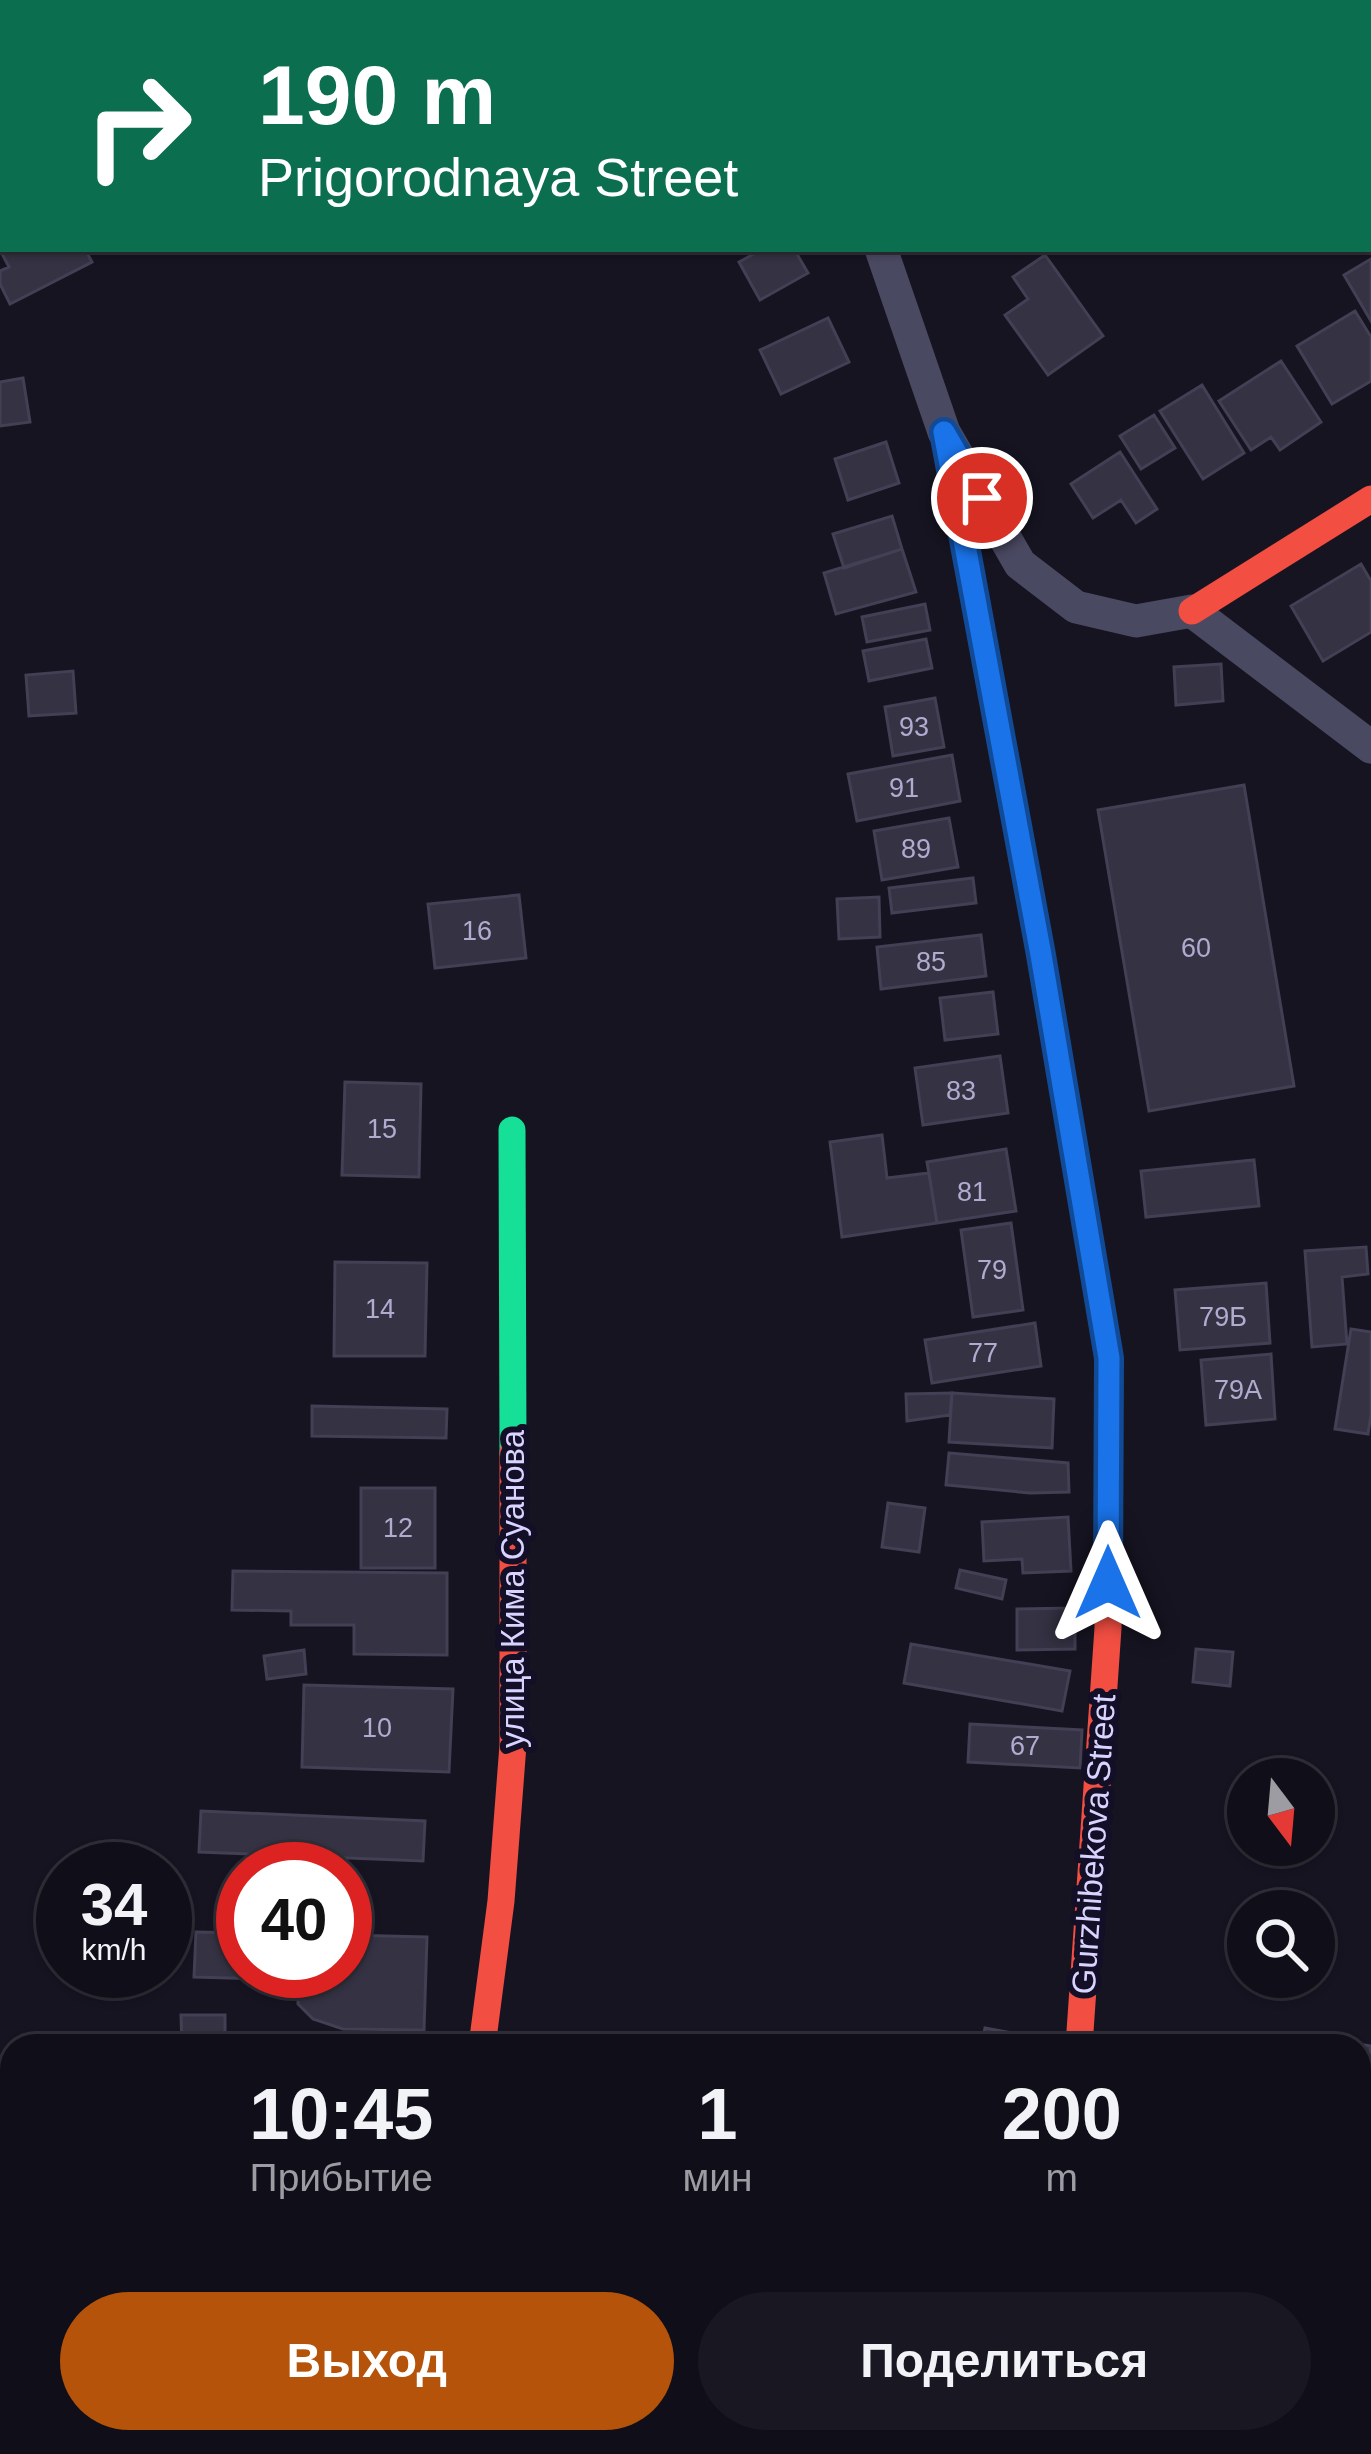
<!DOCTYPE html>
<html lang="ru">
<head>
<meta charset="utf-8">
<style>
  :root { --surface:#100f19; --page:#191822; --text:#f1f3f6; --muted:#9c9ca2; --line:#302f38; --accent:#b45309 }
  body { margin:0; font-family:Helvetica,sans-serif; background:var(--page); color:var(--text); height:100vh; display:flex; flex-direction:column; font-size:45px; white-space:nowrap }
  * { box-sizing:border-box; margin:0 }
  p { font-size:39px; color:var(--muted) }
  .icon { flex:none; width:66px; height:66px; fill:none; stroke:currentColor; stroke-width:2; stroke-linecap:round; stroke-linejoin:round }
  .map { position:relative; flex:1; overflow:hidden }
  .details { position:absolute; left:0px; top:2034px; width:1371px; height:420px; display:flex; flex-direction:column; background:var(--surface); border-radius:36px 36px 0 0; box-shadow:0 3px 9px #0004,0 0 0 3px var(--line) }
  .details>* { flex:none }
  .banner { position:absolute; left:0px; top:0px; width:1371px; height:252px; box-shadow:0 3px 9px #0004,0 0 0 3px var(--line); background:#0b6e4f; color:#fff; overflow:hidden }
  .needle { width:78px; rotate:164deg }
  .tools { position:absolute; left:1227px; top:1758px; display:grid; gap:24px }
  .tools a { display:grid; place-items:center; width:108px; height:108px; border-radius:50%; background:var(--surface); box-shadow:0 3px 9px #0004,0 0 0 3px var(--line); font-size:60px }
  .speed { position:absolute; left:36px; top:1842px; display:flex; gap:24px; font-size:60px; font-weight:700; text-align:center }
  .speed>* { display:grid; place-content:center; width:156px; height:156px; border-radius:50%; background:var(--surface); box-shadow:0 3px 9px #0004,0 0 0 3px var(--line); line-height:1 }
  .speed small { font-size:30px; font-weight:400 }
  .speed .limit { border:18px solid #d22; background:#fff; color:#111 }
  .pin { position:absolute; display:grid; place-items:center; width:102px; height:102px; color:#fff; margin:-51px; border:6px solid #fff; border-radius:50%; box-shadow:0 3px 12px #0007 }
  .me { position:absolute; width:132px; margin:-66px; rotate:0deg; stroke-linejoin:round; filter:drop-shadow(0 0 9px #0008) }
  .turn { display:flex; align-items:center; gap:42px; height:252px; padding:0 60px; font-size:54px }
  .turn .icon { width:156px; height:156px; stroke-width:2.5 }
  .turn b { display:block; font-size:84px; line-height:102px }
  .eta { display:flex; justify-content:space-evenly; align-items:center; height:204px; text-align:center }
  .eta b { font-size:72px; font-weight:700; line-height:84px }
  .cta { display:flex; gap:24px; margin-top:auto; padding:24px 60px }
  .cta a { flex:1; height:138px; border-radius:72px; background:var(--accent); color:#fff; font-size:48px; font-weight:700; line-height:138px; text-align:center }
  .cta a+a { background:var(--page); color:var(--text) }
  .map>svg:first-child { display:block }
</style>
</head>
<body>
<div class="map">
<svg width="1371" height="2454" viewBox="0 0 1371 2454">
  <rect width="100%" height="100%" fill="#161421"/>
  <path fill="#343243" stroke="#433f54" stroke-width="3" d="M0 0H145L140 3H3V60L0 55Z
    M3 240V249H85L92 262 10 304 0 284V271L9 267 0 250V241Z
    M763 249H794L808 273 760 300 739 262Z
    M1045 255 1103 336 1048 375 1005 315 1028 299 1013 277Z
    M1371 259V321L1344 275Z
    M1355 311 1371 337V381L1332 404 1297 346Z
    M828 318 849 362 781 394 760 350Z
    M1281 361 1321 422 1280 450 1271 437 1251 450 1219 401Z
    M23 378 30 422 0 426V382Z
    M1202 385 1244 453 1203 479 1160 411Z
    M1154 415 1175 448 1141 469 1120 436Z
    M886 442 899 483 848 500 835 459Z
    M1120 452 1157 509 1136 523 1121 500 1093 518 1071 484Z
    M892 516 902 549 844 568 833 534Z
    M902 549 916 592 836 614 824 573Z
    M1361 564 1371 581V632L1323 661 1291 606Z
    M925 604 930 630 867 642 862 617Z
    M926 639 932 668 869 681 863 651Z
    M1221 664 1223 701 1176 705 1174 667Z
    M73 671 76 713 29 716 26 675Z
    M935 698 944 747 893 756 885 707Z
    M952 755 960 801 857 821 848 774Z
    M1244 785 1294 1086 1149 1111 1098 810Z
    M949 818 958 867 882 880 874 831Z
    M973 878 976 903 892 913 889 888Z
    M519 895 526 958 435 968 428 904Z
    M879 897 880 937 839 939 837 899Z
    M981 935 986 976 881 989 877 947Z
    M993 992 998 1034 945 1040 940 998Z
    M1000 1056 1008 1113 923 1125 915 1068Z
    M345 1082 421 1084 419 1177 342 1175Z
    M882 1135 887 1178 929 1173 937 1223 842 1237 830 1142Z
    M1006 1149 1016 1211 937 1223 927 1162Z
    M1254 1160 1259 1206 1146 1217 1141 1171Z
    M1011 1223 1023 1310 973 1317 961 1230Z
    M1366 1247 1368 1274 1342 1277 1347 1344 1312 1347 1305 1251Z
    M335 1262 427 1263 425 1356H334Z
    M1266 1283 1270 1343 1180 1350 1175 1290Z
    M1035 1323 1041 1366 932 1383 925 1340Z
    M1351 1329 1371 1332V1414L1368 1434 1335 1429Z
    M1271 1354 1275 1419 1206 1425 1201 1360Z
    M952 1393 1054 1399 1052 1448 949 1442Z
    M952 1393 950 1415 907 1421 906 1394Z
    M312 1406 447 1409 446 1438 312 1436Z
    M949 1453 1068 1463 1069 1492 1030 1493 946 1485Z
    M361 1488H435V1568H361Z
    M888 1503 925 1508 919 1552 882 1547Z
    M1068 1517 1071 1571 1023 1573 1022 1559 984 1561 982 1522Z
    M960 1570 1006 1580 1002 1599 956 1588Z
    M233 1571 447 1573V1655L354 1654V1625H291V1611L232 1610Z
    M1075 1608V1649L1017 1650V1609Z
    M911 1644 1070 1671 1062 1711 904 1683Z
    M1196 1649 1233 1652 1230 1686 1193 1682Z
    M304 1650 306 1674 267 1679 264 1656Z
    M304 1685 453 1689 449 1772 302 1767Z
    M970 1724 1082 1730 1080 1768 968 1762Z
    M201 1811 425 1821 423 1861 199 1852Z
    M196 1932 243 1933V1971H345V1935L427 1937 424 2030 343 2029 313 2019 298 2004V1980L194 1977Z
    M181 2015H225V2046H182Z
    M985 2028 1023 2035 1021 2046H981Z
    M1331 2040 1371 2046 1359 2148V2046H1330Z
    M12 2326V2398L8 2404 0 2398V2343Z
    M218 2442H361L359 2454H216Z
    M875 2442H978L1000 2448 999 2454H871Z"/>
  <g fill="none" stroke-linecap="round" stroke-linejoin="round">
    <path stroke="#4a4962" stroke-width="33" d="M796 0 797 3
      M881 249 944 432 1020 564 1076 607 1136 621 1192 611 1371 747
      M1359 2232 1371 2188
      M404 2454 407 2442
      M1055 2454V2442
      M1298 2454 1301 2442"/>
    <path stroke="#16e098" stroke-width="27" d="M281 3 290 0
      M0 155 3 153
      M944 432 1041 955 1109 1358V1414
      M512 1130 513 1453"/>
    <path stroke="#f24e42" stroke-width="27" d="M1192 611 1371 499
      M482 2046 501 1901 513 1745V1453
      M1079 2046 1108 1628 1109 1414"/>
  </g>
  <g fill="none" stroke-linecap="round" stroke-linejoin="round">
    <g stroke="#114b97" stroke-width="30">
      <path id="route" d="M982 498 944 432 1041 955 1109 1358 1108 1583"/>
    </g>
    <use href="#route" stroke="#1a73e8" stroke-width="21"/>
  </g>
  <g text-anchor="middle" stroke-width="12" stroke-linejoin="round" paint-order="stroke">
    <g font-size="27" fill="#b0acd0">
      <text x="914" y="736">93</text>
      <text x="904" y="797">91</text>
      <text x="916" y="858">89</text>
      <text x="477" y="940">16</text>
      <text x="1196" y="957">60</text>
      <text x="931" y="971">85</text>
      <text x="961" y="1100">83</text>
      <text x="382" y="1138">15</text>
      <text x="972" y="1201">81</text>
      <text x="992" y="1279">79</text>
      <text x="380" y="1318">14</text>
      <text x="1223" y="1326">79Б</text>
      <text x="983" y="1362">77</text>
      <text x="1238" y="1399">79А</text>
      <text x="398" y="1537">12</text>
      <text x="377" y="1737">10</text>
      <text x="1025" y="1755">67</text>
    </g>
    <g font-size="33" fill="#d9d4ff" stroke="#130f26">
      <text transform="translate(512 1589) rotate(-90)" y="12">улица Кима Суанова</text>
      <text transform="translate(1093 1844) rotate(-86)" y="12">Gurzhibekova Street</text>
    </g>
  </g>
</svg>
<div class="tools">
<a><svg class="needle" viewBox="-14 -14 28 28"><path d="M0-13l5 13h-10z" fill="#e53935"/><path d="M0 13l5-13h-10z" fill="#9c9ca2"/></svg></a>
<a><svg class="icon" aria-label="search" viewBox="0 0 24 24"><circle cx="10" cy="10" r="6"/><path d="M15 15l6 6"/></svg></a>
</div>
<div class="speed"><div>34<small>km/h</small></div><div class="limit">40</div></div>
<div class="pin" style="left:982px;top:498px;background:#d93025"><svg class="icon" aria-label="arrive" viewBox="0 0 24 24"><path d="M6 21V4h12l-3 4 3 4H6"/></svg></div>
<svg class="me" style="left:1108px;top:1583px" viewBox="-20 -20 40 40"><path d="M0-17L14 15 0 8-14 15z" fill="#1a73e8" stroke="#fff" stroke-width="4"/></svg>
<div class="banner">
<div class="turn"><svg class="icon" aria-label="right" viewBox="0 0 24 24"><path d="M7 20v-9h11M14 6l5 5-5 5"/></svg><div><b>190 m</b>Prigorodnaya Street</div></div>
</div>
<section class="details">
<div class="eta">
<div><b>10:45</b><p>Прибытие</p></div>
<div><b>1</b><p>мин</p></div>
<div><b>200</b><p>m</p></div>
</div>
<div class="cta"><a>Выход</a><a>Поделиться</a></div>
</section>
</div>
</body>
</html>
